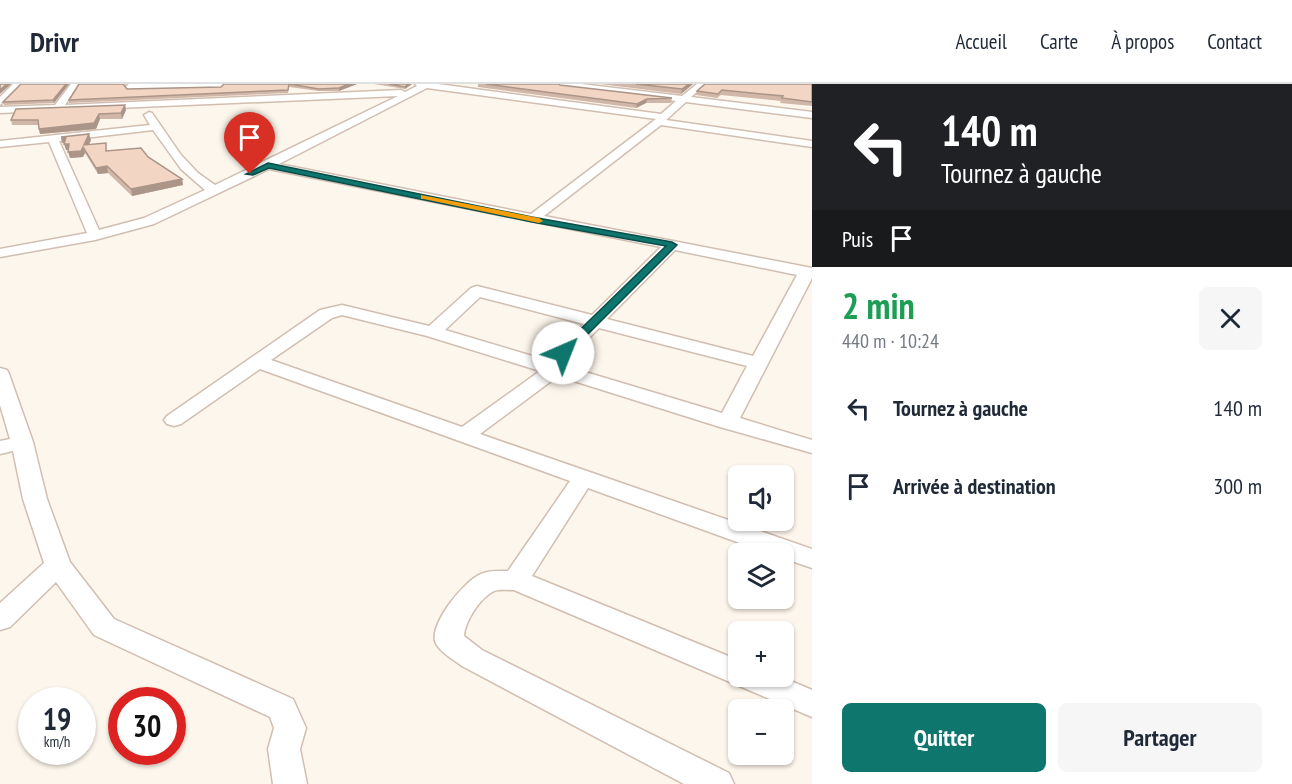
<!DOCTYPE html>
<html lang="fr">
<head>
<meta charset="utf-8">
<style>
  :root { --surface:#fff; --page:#f6f6f7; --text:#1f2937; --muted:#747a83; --line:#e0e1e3; --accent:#0f766e }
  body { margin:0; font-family:"PT Sans Narrow",sans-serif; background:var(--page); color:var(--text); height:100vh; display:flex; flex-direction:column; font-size:22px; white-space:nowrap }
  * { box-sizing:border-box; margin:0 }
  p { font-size:20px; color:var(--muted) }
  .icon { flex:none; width:33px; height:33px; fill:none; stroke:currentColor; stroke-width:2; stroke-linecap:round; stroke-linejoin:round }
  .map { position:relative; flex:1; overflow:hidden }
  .details { display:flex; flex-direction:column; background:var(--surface); width:480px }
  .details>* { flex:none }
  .top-card { background:#202124; color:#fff; overflow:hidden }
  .fabs { position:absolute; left:728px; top:381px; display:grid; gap:12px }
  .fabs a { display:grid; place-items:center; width:66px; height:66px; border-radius:9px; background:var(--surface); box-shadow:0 2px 4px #0004; font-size:30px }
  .speed { position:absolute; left:18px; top:603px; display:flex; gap:12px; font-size:30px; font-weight:700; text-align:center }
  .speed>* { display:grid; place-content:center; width:78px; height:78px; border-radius:50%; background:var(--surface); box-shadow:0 2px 4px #0004; line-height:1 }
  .speed small { font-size:15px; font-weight:400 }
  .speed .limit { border:9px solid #d22; background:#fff; color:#111 }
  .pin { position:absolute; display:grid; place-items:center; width:51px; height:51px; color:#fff; margin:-62px -26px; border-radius:50% 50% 50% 0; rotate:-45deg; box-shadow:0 0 6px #0007 }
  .pin .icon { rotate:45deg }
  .me { position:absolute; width:66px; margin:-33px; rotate:44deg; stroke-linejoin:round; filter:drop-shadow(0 0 4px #0008) }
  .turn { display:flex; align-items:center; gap:21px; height:126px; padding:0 30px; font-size:27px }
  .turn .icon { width:78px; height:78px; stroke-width:2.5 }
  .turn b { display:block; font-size:42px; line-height:51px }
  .then { display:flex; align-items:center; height:57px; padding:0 30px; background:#0003; gap:12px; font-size:22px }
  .round { display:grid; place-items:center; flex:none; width:63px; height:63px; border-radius:9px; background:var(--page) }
  .summary { display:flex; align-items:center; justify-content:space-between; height:102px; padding:0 30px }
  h1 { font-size:36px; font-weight:800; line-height:45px; color:#1e9e55 }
  .primary-button { display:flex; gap:12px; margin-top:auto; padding:12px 30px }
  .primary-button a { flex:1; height:69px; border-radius:9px; background:var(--accent); color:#fff; font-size:24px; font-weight:800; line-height:69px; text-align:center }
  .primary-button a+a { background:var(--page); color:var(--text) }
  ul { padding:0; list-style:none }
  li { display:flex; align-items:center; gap:18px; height:78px; padding:0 30px }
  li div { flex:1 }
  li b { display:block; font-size:22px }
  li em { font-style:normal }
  header { display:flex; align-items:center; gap:36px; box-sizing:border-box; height:84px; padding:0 30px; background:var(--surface); border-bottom:2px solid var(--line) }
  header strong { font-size:28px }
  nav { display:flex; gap:33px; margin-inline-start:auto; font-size:21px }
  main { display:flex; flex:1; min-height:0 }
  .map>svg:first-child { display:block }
</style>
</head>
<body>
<header>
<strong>Drivr</strong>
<nav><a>Accueil</a><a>Carte</a><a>À propos</a><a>Contact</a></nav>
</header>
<main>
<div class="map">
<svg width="812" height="700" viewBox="0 0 812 700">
  <rect width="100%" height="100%" fill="#fdf6ec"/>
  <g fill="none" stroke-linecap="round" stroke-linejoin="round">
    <g stroke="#d1beb0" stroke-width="3">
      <path id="street" d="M13 0H22L0 21V13Z
        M71 0H79L65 21 401 6 405 8 417 2 415 0H438L661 30 676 17 560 3 556 0H581L682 12 697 0H706L691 13 812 28V34L686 18 666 36 812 57V63L661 41 544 132 812 184V194L740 334 812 356V369L720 343 558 292 480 350 812 465V484L783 474V470H770L588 404 532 492 738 576V592H779L812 606V633L514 506C508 506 499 505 494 507 480 514 465 537 464 552L482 566 729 689 734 700H684L462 582C454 576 438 567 435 557 431 538 464 497 481 490 489 486 499 487 508 487L570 397 260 285 181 340 174 342 167 340 164 336 167 332 320 226 342 221 429 242 471 204 477 202 592 231 661 163 269 85 154 140 95 156 0 173V165L87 149 49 58 0 63V57L150 41 144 31 149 28 152 29 181 71 198 89 215 101 398 12 0 29V23L55 21ZM427 4 656 35 531 130 279 80ZM153 46 181 85 205 106 144 134 99 146 59 57ZM675 166 797 191 753 272 607 235ZM480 213 584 240 546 276 445 246ZM342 231 427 252 540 287 462 343 271 276 332 234ZM599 244 747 282 722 329 562 281Z
        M143 0H225L221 3 129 6 125 3 129 0Z
        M0 284 7 286 9 290 33 358 47 415 70 478 114 535 293 615 306 644 300 665 307 700H273L268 665 274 644 270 633 94 551 56 498 10 543 0 546V519L44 479 23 415 13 367 0 370V357L10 355 0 321Z"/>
    </g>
    <use href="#street" fill="#fff" fill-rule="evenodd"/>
  </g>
  <path fill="#d1b7a8" d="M21 0H69L54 19 4 21 3 18Z
    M126 0 124 2 127 5 221 3 224 0H357L339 7H319L289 3 288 9 69 19V16Z
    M374 0H412L405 5Z
    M478 0H559L560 1 672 14 671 19H646L636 24 478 3Z
    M600 0H693L681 10Z
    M812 0V22L780 19 781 17 721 11 717 14 696 11 697 7Z
    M125 21 126 26 122 35H100L96 45 40 50 38 41H12L11 36Z
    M61 53 91 56 89 60 107 67 148 73 182 95 183 101 132 112 108 89 98 90 85 69 83 73 70 74 69 66H66L65 59H62Z"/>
  <path fill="#aa9588" d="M7 0H11L0 10V6Z
    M66 0H69L54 19 53 16Z
    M349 0H357L339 7V4Z
    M408 0H412L405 5V3Z
    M689 0H693L681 10 682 5Z
    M647 15 646 19 636 24 637 20Z
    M125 21 126 26 122 35 121 29Z
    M99 30 100 35 96 45 40 50 39 45Z
    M89 50 91 56 86 67 84 61Z
    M61 53H66L68 58 62 59Z
    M64 60H69L70 66H66Z
    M83 63 85 69 83 73 70 74 68 68Z
    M107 82 108 89 98 90 96 84Z
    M182 95 183 101 132 112 131 105Z"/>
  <path fill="#f3d5c3" stroke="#aa9588" stroke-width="1.5" d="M0 0H7L0 6Z
    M21 0H66L53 16 3 18Z
    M79 0H123L127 5 221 3 224 0H349L339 4 319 5 289 0 288 6 69 16Z
    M389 0H408L405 3Z
    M486 0H559L560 1 672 14 647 15 637 20Z
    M636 0H689L682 5Z
    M705 0H812V18L782 14 783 12 722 6 718 10 697 7Z
    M125 21 121 29 99 30 94 39 39 45 38 36H11L16 25Z
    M89 50 84 61 106 59V67L141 64 148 73 182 95 131 105 107 82 96 84 83 63 81 67 68 68 69 60H64L66 53H61Z"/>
  <path fill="#0f766e" stroke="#0a4d48" stroke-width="1.5" d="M268 79 532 133 672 158 677 161 567 271H559V266L666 162 532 138 269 84 253 91 246 90Z"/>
  <path fill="#f59e0b" d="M421 111 539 134 543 137 539 139 424 115H421Z"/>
</svg>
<div class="fabs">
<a><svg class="icon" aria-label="sound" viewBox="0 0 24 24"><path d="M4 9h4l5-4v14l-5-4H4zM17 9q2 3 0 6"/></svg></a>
<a><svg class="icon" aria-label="layers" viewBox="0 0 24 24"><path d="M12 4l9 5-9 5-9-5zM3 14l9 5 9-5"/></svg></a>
<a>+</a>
<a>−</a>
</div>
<div class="speed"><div>19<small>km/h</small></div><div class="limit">30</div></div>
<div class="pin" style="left:250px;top:90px;background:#d93025"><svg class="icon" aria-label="arrive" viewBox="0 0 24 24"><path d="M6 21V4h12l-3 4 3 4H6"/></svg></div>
<svg class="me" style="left:563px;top:269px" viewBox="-20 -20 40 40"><circle r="19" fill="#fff"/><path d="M0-13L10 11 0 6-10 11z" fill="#0f766e"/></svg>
</div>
<section class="details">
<div class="top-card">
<div class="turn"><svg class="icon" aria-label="left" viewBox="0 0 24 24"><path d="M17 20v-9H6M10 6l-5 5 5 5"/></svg><div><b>140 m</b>Tournez à gauche</div></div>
<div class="then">Puis<svg class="icon" aria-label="arrive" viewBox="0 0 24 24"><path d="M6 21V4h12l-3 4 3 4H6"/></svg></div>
</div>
<div class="summary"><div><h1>2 min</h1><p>440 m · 10:24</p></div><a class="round"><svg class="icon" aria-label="close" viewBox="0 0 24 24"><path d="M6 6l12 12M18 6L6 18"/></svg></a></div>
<ul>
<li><svg class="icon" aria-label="left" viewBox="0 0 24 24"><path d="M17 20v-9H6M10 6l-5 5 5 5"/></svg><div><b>Tournez à gauche</b></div><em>140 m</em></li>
<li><svg class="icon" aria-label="arrive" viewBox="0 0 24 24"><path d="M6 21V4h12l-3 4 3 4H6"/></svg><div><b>Arrivée à destination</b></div><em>300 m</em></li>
</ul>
<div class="primary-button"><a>Quitter</a><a>Partager</a></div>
</section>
</main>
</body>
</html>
